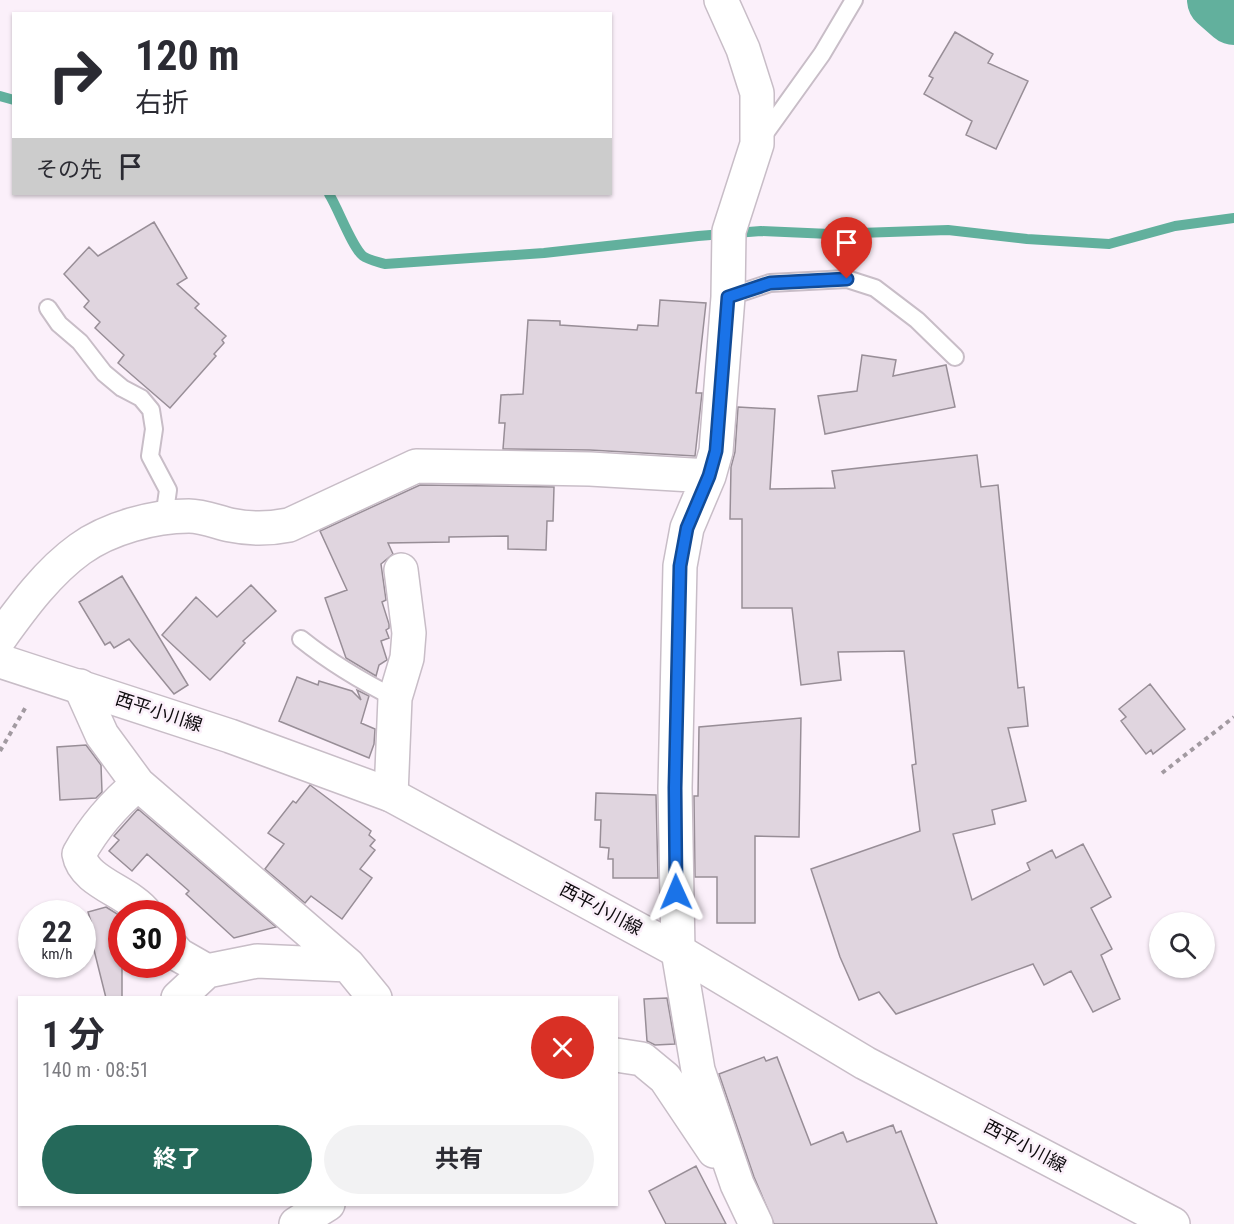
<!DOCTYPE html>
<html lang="ja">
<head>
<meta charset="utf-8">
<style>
  :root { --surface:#fff; --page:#f2f2f3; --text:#2b2b33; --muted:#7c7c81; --accent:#25695a }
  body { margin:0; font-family:"Roboto Condensed","Noto Sans JP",sans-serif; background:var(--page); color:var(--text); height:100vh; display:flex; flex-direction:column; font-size:22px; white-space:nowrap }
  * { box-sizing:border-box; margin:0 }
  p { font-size:20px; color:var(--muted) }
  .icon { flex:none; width:33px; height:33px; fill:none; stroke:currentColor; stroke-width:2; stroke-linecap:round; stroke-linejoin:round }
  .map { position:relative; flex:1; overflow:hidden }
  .details { position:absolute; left:18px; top:996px; width:600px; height:210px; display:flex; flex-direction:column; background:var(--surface); border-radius:0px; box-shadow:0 2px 4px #0004 }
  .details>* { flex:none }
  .top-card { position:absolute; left:12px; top:12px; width:600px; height:183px; border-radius:0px; box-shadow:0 2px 4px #0004; background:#fff; color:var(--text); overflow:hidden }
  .tools { position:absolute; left:1149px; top:912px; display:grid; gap:12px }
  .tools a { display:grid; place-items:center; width:66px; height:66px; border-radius:50%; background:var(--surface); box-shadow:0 2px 4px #0004; font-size:30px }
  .speed { position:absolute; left:18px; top:900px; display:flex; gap:12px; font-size:30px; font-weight:700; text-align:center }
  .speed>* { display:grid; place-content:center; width:78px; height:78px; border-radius:50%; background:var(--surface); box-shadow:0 2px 4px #0004; line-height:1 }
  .speed small { font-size:15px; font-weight:400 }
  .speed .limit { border:9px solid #d22; background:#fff; color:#111 }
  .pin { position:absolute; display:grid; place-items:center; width:51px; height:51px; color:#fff; margin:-62px -26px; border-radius:50% 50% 50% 0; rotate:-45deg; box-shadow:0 0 6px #0007 }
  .pin .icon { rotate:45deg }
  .me { position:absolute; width:66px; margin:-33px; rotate:359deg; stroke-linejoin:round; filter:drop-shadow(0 0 4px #0008) }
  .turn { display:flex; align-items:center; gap:21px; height:126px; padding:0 24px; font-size:27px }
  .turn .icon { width:78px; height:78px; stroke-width:2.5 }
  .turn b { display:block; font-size:42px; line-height:51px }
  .then { display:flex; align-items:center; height:57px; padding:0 24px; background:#0003; gap:12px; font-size:22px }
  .round { display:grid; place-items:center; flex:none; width:63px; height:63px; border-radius:32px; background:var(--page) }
  .summary { display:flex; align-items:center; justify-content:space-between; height:102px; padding:0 24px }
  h1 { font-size:36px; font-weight:700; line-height:45px }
  .cta { display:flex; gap:12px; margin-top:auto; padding:12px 24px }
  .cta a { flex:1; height:69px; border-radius:36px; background:var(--accent); color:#fff; font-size:24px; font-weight:700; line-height:69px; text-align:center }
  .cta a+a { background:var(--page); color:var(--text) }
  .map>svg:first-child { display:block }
</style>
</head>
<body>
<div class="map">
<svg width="1234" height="1224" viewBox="0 0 1234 1224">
  <rect width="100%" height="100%" fill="#fbf0fa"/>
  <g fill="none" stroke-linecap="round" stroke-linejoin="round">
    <path stroke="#62b09d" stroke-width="10" d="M0 96 14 100
      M329 194C338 208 352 247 363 256 368 260 379 262 385 264L544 253 698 236 761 231 830 234 948 230 1027 239 1109 244 1175 226 1234 218"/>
    <path stroke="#62b09d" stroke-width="62" d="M1218 0 1234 14"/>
  </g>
  <path fill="#e0d5df" stroke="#988e97" stroke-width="1.5" d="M955 32 993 54 988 63 1028 81 996 149 966 135 972 121 924 94 933 78 929 76Z
    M154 222 187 278 177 284 199 304 195 308 226 336 222 340 224 343 214 354 216 356 170 408 118 363 124 355 95 328 100 322 84 307 89 301 64 274 89 247 98 256Z
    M660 300 706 303 696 393H702L695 456 590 450 503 449 505 423H499L501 395 523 394 528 320 560 321V325L637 330 638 325 658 326Z
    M862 355 896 360 893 376 946 365 955 407 825 434 818 396 857 391Z
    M738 407 775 409 770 489 835 488 832 471 977 455 981 487 998 485 1018 688 1024 687 1028 726 1008 728 1026 801 992 810 995 824 953 834 972 900 1030 870 1027 863 1052 850 1056 858 1083 844 1111 897 1091 908 1112 949 1101 955 1120 999 1093 1012 1071 971 1044 985 1033 964 896 1014 879 992 859 1000 840 957 811 869 920 831 912 765 916 764 904 651 838 652 841 680 801 685 792 608H742V519H730L731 467 735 452Z
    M420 485 554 487 553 521H547L546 550 508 549V536L449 537V542L388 543 393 554 381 564 386 600 382 602 389 624V628L386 630 389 638 381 641 387 660 379 665 376 676 346 658 325 598 347 590 320 531Z
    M122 576 188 685 174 694 129 639 114 648 110 642 105 645 79 602Z
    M251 585 276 611 243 641 245 643 210 680 162 635 196 597 217 617Z
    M297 677 318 685 319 681 352 691 361 700 357 690 369 696 361 723 375 729 374 744 369 758 279 721Z
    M1150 684 1185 729 1153 754 1151 750 1146 754 1121 721 1126 717 1119 709Z
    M801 718 799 837 755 836V923H717V877H695L694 796H698L699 727Z
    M86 745 101 765 102 792 96 798 60 800 57 747Z
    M310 785 371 831 369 835 375 840 370 846 375 850 360 869 372 878 342 919 311 896 305 903 265 869 284 844 268 833 293 801 296 803Z
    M596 793 656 795 658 878H613V859H608L609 848 600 847 601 820H595Z
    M138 809 276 927 234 938 186 894 189 891 147 854 132 871 109 851 119 840 114 836Z
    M106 907 122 917V998H106L88 926 92 925 88 912Z
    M667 998 675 1044 655 1045 647 1041 644 999Z
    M764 1057 766 1061 777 1057 811 1145 843 1132 847 1142 893 1125 896 1133 901 1131 937 1224H774L754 1177 719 1074Z
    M696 1166 726 1224H666L649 1191Z"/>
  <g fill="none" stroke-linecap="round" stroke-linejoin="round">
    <g stroke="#c8bdc7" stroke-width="20">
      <path id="lane" d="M761 139 822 54 854 0
        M728 297 770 283 847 279 875 288 917 320 955 357
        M48 308 59 324 80 342 104 373 122 388 141 398 151 410 154 429 150 456 168 490 166 504 159 518
        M301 639C331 663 361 681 395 698"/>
    </g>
    <g stroke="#c8bdc7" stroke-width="36">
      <path id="street" d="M721 0 743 49 757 93V144L729 231 728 297 716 451 709 476 687 528 680 566 675 788 678 951 698 1070 737 1184 756 1224
        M0 638C23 606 48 572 80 549 109 528 154 516 189 516 202 516 217 522 230 525 249 529 269 529 289 525L416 466 590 469 709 476
        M80 686 102 735 138 784 348 965 375 998
        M138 784C114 804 94 827 79 854 84 883 129 891 146 914
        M391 795 395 698 407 658 409 633 401 570
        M172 947 179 955 207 971
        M178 998 207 971 257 961 348 965
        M616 1055 642 1059 665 1078 714 1151
        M296 1224 328 1204"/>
    </g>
    <g stroke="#c8bdc7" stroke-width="36">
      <path id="secondary" d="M0 661 230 736 391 795 678 951 865 1063 1173 1224"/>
    </g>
    <path stroke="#a29aa1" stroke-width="4" stroke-dasharray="4.5 4.5" stroke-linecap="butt" d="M0 751 27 705
      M1162 773 1234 717"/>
    <use href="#lane" stroke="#fff" stroke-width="16"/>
    <use href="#street" stroke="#fff" stroke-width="33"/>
    <use href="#secondary" stroke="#fff" stroke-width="33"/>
  </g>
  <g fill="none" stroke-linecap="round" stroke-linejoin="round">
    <g stroke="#114b97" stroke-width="15">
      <path id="route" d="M676 892 675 788 680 566 687 528 709 476 716 451 728 297 770 283 847 279"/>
    </g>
    <use href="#route" stroke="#1a73e8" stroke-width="10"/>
  </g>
  <g text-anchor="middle" stroke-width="5" stroke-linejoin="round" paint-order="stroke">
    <g font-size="18" fill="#0e0b0e" stroke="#fbf0fa">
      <text transform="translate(159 712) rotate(18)" y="6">西平小川線</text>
      <text transform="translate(601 909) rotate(28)" y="6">西平小川線</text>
      <text transform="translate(1025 1146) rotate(28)" y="6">西平小川線</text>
    </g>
  </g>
</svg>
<div class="tools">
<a><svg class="icon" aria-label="search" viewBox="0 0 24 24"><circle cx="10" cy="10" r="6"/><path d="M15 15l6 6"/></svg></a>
</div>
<div class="speed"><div>22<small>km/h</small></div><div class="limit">30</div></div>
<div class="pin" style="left:847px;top:279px;background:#d93025"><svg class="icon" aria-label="arrive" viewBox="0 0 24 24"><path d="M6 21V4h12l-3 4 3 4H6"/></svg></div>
<svg class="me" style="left:676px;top:892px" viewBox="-20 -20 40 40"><path d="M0-17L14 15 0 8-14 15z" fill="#1a73e8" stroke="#fff" stroke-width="4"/></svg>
<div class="top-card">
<div class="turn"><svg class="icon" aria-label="right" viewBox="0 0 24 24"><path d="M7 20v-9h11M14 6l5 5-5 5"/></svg><div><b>120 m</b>右折</div></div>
<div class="then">その先<svg class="icon" aria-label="arrive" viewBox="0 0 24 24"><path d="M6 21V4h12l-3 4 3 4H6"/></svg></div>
</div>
<section class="details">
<div class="summary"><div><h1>1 分</h1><p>140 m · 08:51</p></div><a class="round" style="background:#d93025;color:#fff"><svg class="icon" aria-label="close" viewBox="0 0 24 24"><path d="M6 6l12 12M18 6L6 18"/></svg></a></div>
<div class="cta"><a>終了</a><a>共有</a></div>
</section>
</div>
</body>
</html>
